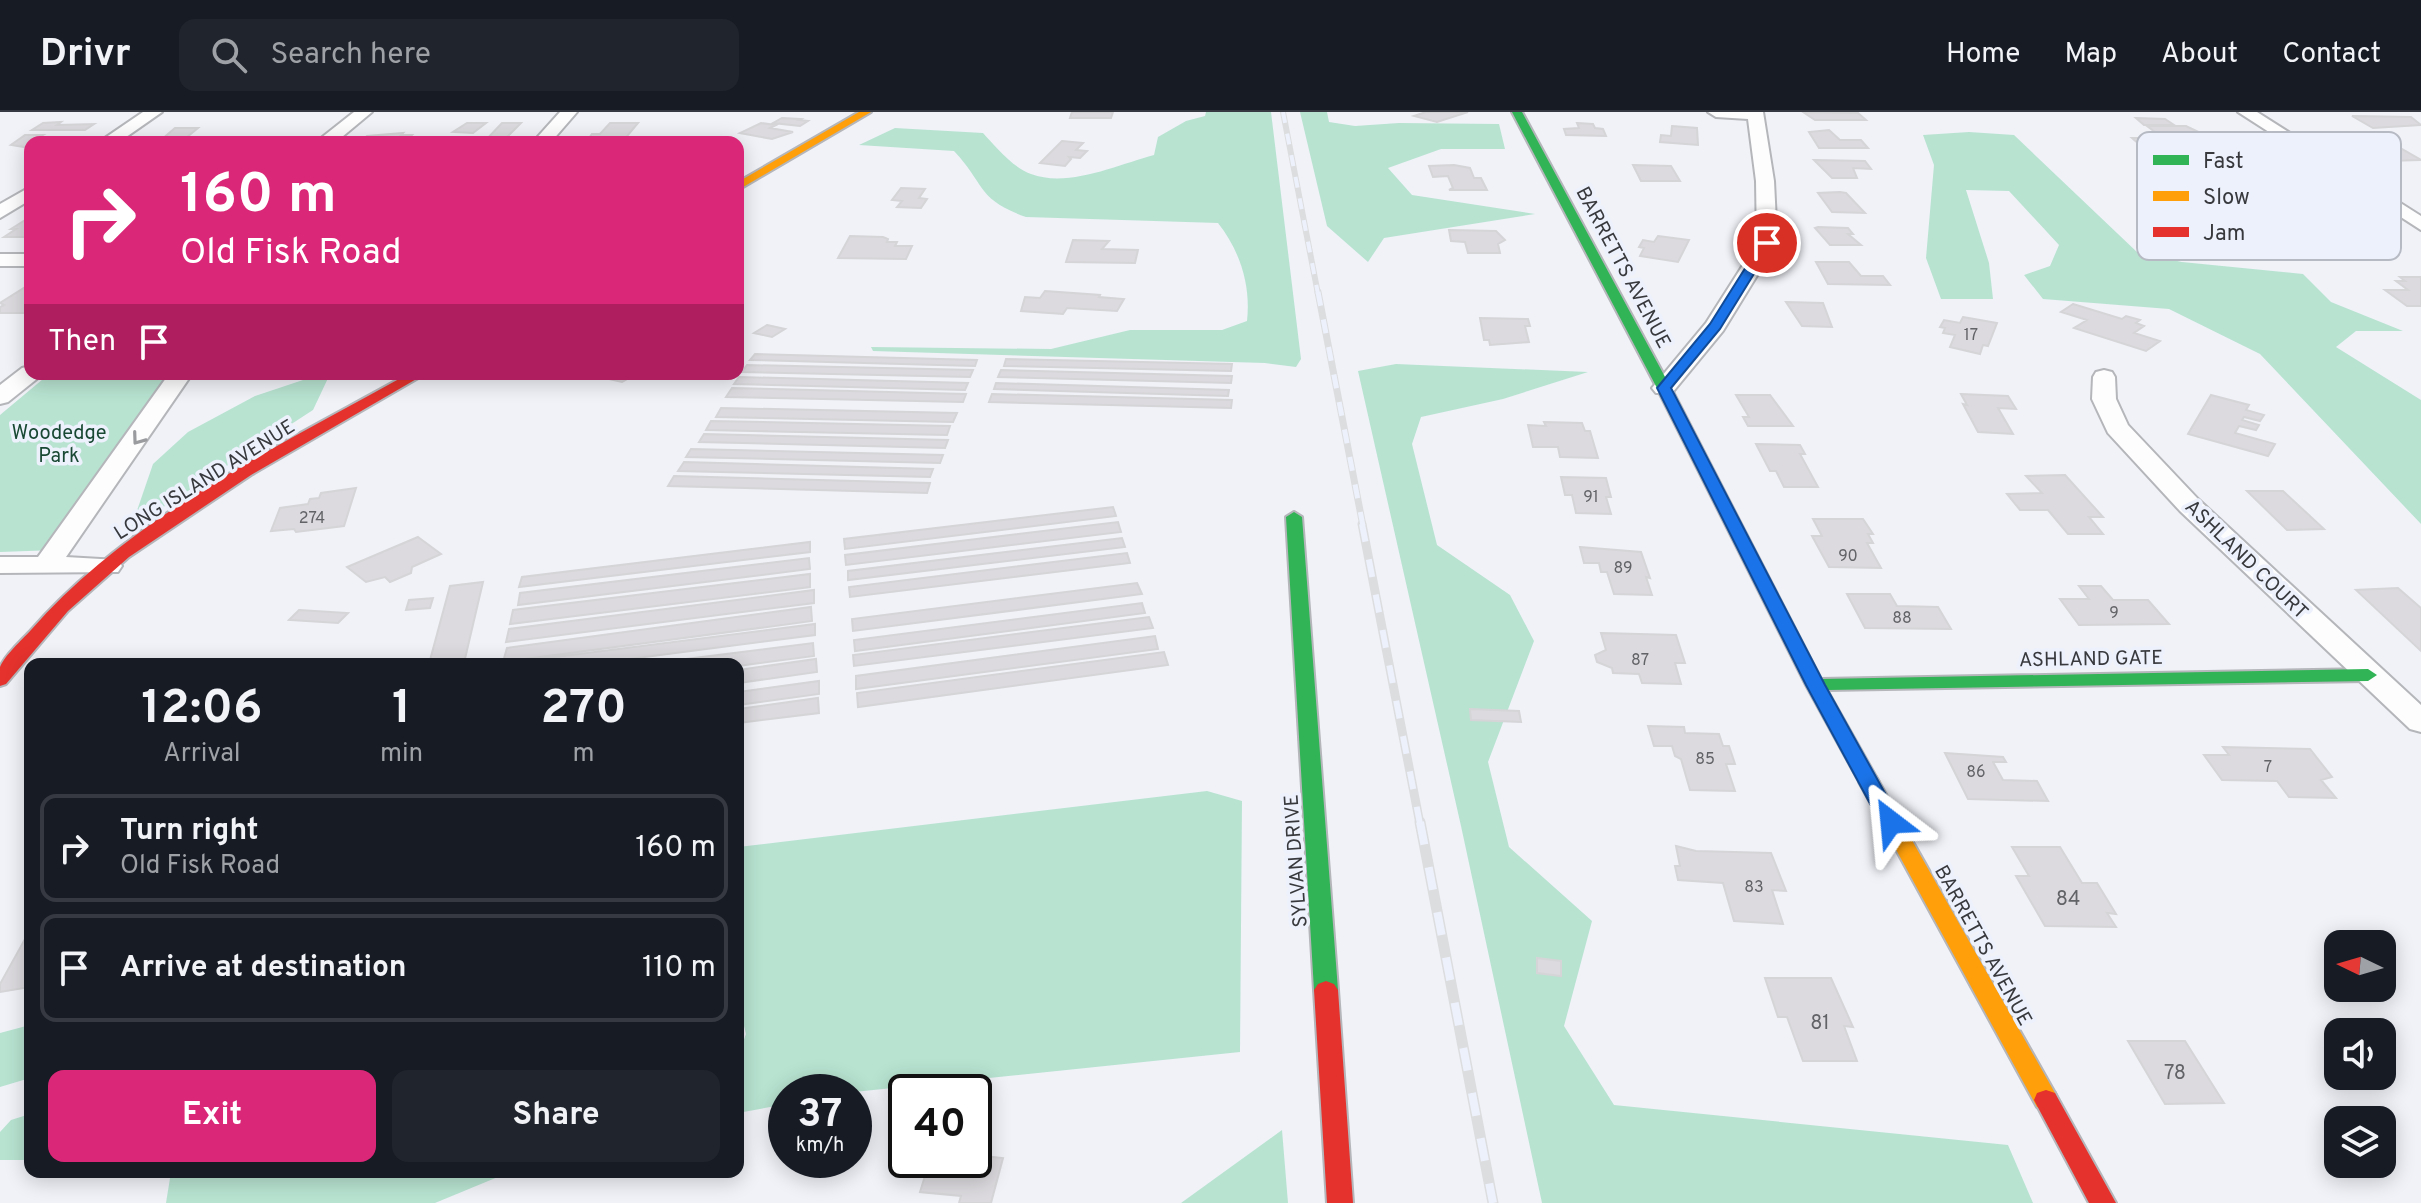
<!DOCTYPE html>
<html lang="en">
<head>
<meta charset="utf-8">
<style>
  :root { --surface:#171b24; --page:#20242c; --text:#f1f3f6; --muted:#9ea1a6; --line:#363941; --accent:#db2777 }
  body { margin:0; font-family:Overpass,sans-serif; background:var(--page); color:var(--text); height:100vh; display:flex; flex-direction:column; font-size:30px; white-space:nowrap }
  * { box-sizing:border-box; margin:0 }
  p { font-size:26px; color:var(--muted) }
  .icon { flex:none; width:44px; height:44px; fill:none; stroke:currentColor; stroke-width:2; stroke-linecap:round; stroke-linejoin:round }
  .map { position:relative; flex:1; overflow:hidden }
  .side { position:absolute; left:24px; top:546px; width:720px; height:520px; display:flex; flex-direction:column; background:var(--surface); border-radius:16px; box-shadow:0 4px 20px #0003 }
  .side>* { flex:none }
  .guide { position:absolute; left:24px; top:24px; width:720px; height:244px; border-radius:16px; box-shadow:0 4px 20px #0003; background:#db2777; color:#fff; overflow:hidden }
  .needle { width:52px; rotate:275deg }
  .controls { position:absolute; left:2324px; top:818px; display:grid; gap:16px }
  .controls a { display:grid; place-items:center; width:72px; height:72px; border-radius:16px; background:var(--surface); box-shadow:0 4px 20px #0003; font-size:40px }
  .speed { position:absolute; left:768px; top:962px; display:flex; gap:16px; font-size:40px; font-weight:700; text-align:center }
  .speed>* { display:grid; place-content:center; width:104px; height:104px; border-radius:50%; background:var(--surface); box-shadow:0 4px 20px #0003; line-height:1 }
  .speed small { font-size:20px; font-weight:400 }
  .speed .limit { border:4px solid #111; border-radius:12px; background:#fff; color:#111 }
  .pin { position:absolute; display:grid; place-items:center; width:68px; height:68px; color:#fff; margin:-34px; border:4px solid #fff; border-radius:50%; box-shadow:0 2px 8px #0007 }
  .me { position:absolute; width:88px; margin:-44px; rotate:331deg; stroke-linejoin:round; filter:drop-shadow(0 0 6px #0008) }
  .turn { display:flex; align-items:center; gap:28px; height:168px; padding:0 24px; font-size:36px }
  .turn .icon { width:104px; height:104px; stroke-width:2.5 }
  .turn b { display:block; font-size:56px; line-height:68px }
  .then { display:flex; align-items:center; height:76px; padding:0 24px; background:#0003; gap:16px; font-size:30px }
  .eta { display:flex; justify-content:space-evenly; align-items:center; height:136px; text-align:center }
  .eta b { font-size:48px; font-weight:700; line-height:56px }
  .action { display:flex; gap:16px; margin-top:auto; padding:16px 24px }
  .action a { flex:1; height:92px; border-radius:16px; background:var(--accent); color:#fff; font-size:32px; font-weight:700; line-height:92px; text-align:center }
  .action a+a { background:var(--page); color:var(--text) }
  ul { padding:0; list-style:none }
  li { display:flex; align-items:center; gap:24px; height:108px; margin:0 16px 12px; padding:0 8px; border:4px solid var(--line); border-radius:16px }
  li div { flex:1 }
  li b { display:block; font-size:30px }
  li em { font-style:normal }
  header { display:flex; align-items:center; gap:48px; box-sizing:border-box; height:112px; padding:0 40px; background:var(--surface); border-bottom:2px solid var(--line) }
  header strong { font-size:38px }
  nav { display:flex; gap:44px; margin-inline-start:auto; font-size:28px }
  .search { width:560px; height:72px; background:var(--page); display:flex; align-items:center; gap:20px; box-sizing:border-box; padding:0 28px; border-radius:16px; color:var(--muted); font-size:30px }
  .map>svg:first-child { display:block }
</style>
</head>
<body>
<header>
<strong>Drivr</strong>
<div class="search"><svg class="icon" aria-label="search" viewBox="0 0 24 24"><circle cx="10" cy="10" r="6"/><path d="M15 15l6 6"/></svg>Search here</div>
<nav><a>Home</a><a>Map</a><a>About</a><a>Contact</a></nav>
</header>
<div class="map">
<svg width="2421" height="1091" viewBox="0 0 2421 1091">
  <rect width="100%" height="100%" fill="#f0f2f8"/>
  <path fill="#b8e3d1" d="M1206 0H1271L1301 247 1296 255 1265 251 873 239 871 235 1051 237 1130 218H1222L1247 209C1251 173 1240 139 1218 111L1026 105C976 87 986 73 954 39L859 33 895 16 983 21C996 35 1012 55 1031 62 1068 76 1117 53 1154 43L1158 25 1186 9 1205 4Z
    M1300 0H1327L1329 10 1355 14 1399 11 1499 12 1505 37H1441L1388 56 1412 83 1535 102 1384 126 1368 150 1327 114Z
    M1969 20 2014 23 2138 141 2182 150 2303 162 2331 190 2403 219H2356L2336 235 2421 288V412L2260 242 2169 197 2043 187 2024 163 2050 154 2059 133 2009 79 1966 78 1989 151 1993 187H1941L1926 146 1934 53 1923 23Z
    M1396 252 1588 260 1503 287 1421 305 1412 332 1437 433 1510 483 1534 529 1488 650 1509 735 1592 809 1564 914 1614 993 2008 1033 2033 1091H1542L1461 714 1358 259Z
    M49 262H179L56 438 0 440V303Z
    M321 262H330L313 298 131 416 153 352 188 320 255 284Z
    M1207 679 1242 689 1240 940 854 980H786V992L738 1001V944L746 922 738 889V735Z
    M30 913V966L0 975V921Z
    M30 1002V1048H0V1020L11 1008Z
    M1282 1018 1288 1091H1181Z
    M171 1060H510L435 1091H166Z"/>
  <path fill="#dcdade" stroke="#d5d4d7" stroke-width="2" d="M1072 0H1113L1111 6H1070Z
    M1426 0H1468L1437 10 1414 4Z
    M1803 0 1858 1 1866 8H1815Z
    M2352 4 2411 5 2421 13 2373 16Z
    M782 6 801 7 799 8 808 9 800 14 773 11Z
    M2136 6 2165 7 2174 13H2144Z
    M61 10 57 13 94 12 85 18H32L43 11Z
    M467 11H486L473 21 453 20Z
    M502 11H521L506 26H513L509 30H484Z
    M610 11H638L623 29 586 30 592 22H600Z
    M761 11 776 13 770 16 793 20 772 27 740 21Z
    M1577 11 1593 12 1595 16 1603 17 1606 24 1566 23 1564 17 1579 16Z
    M1672 14 1697 16 1698 33 1660 30 1661 23 1671 24Z
    M2147 14H2186L2209 25H2178L2171 20H2155Z
    M175 16H198L181 30H152L161 28Z
    M1829 18 1840 28H1861L1868 36H1819L1809 20Z
    M403 21 401 23H412L405 30H360L367 24Z
    M25 23H43L33 29 67 28 30 30V36L11 33Z
    M2166 25 2190 27H2176L2186 35 2140 33 2132 26H2168Z
    M2350 28 2388 29 2421 48 2386 49 2367 34Z
    M1062 29 1083 31 1076 38 1087 39 1080 46 1069 45 1071 47 1065 54 1040 51Z
    M1814 48 1865 49 1871 57 1853 56 1857 66H1832Z
    M1454 53 1470 56 1474 66H1481L1487 78H1449L1453 76 1448 64 1433 65 1429 54Z
    M1633 53 1671 54 1680 69H1641Z
    M901 76 925 77 919 86 927 87 921 96 897 95 902 89 892 88Z
    M1840 80 1846 81 1865 101 1832 100 1818 81Z
    M30 105V125H4L16 117H11Z
    M1818 115 1848 116 1853 122H1848L1861 133H1830L1815 116Z
    M1449 118 1496 119 1505 128 1498 132 1500 141H1468L1465 130 1451 129Z
    M850 124 883 125 888 127 887 130H897L895 134H912L906 147 838 146Z
    M1658 124 1689 128 1678 150 1640 144 1644 136 1639 135 1643 128 1654 130Z
    M1073 128 1109 129 1102 137 1138 138 1135 151 1066 150Z
    M1816 150H1849L1861 164H1883L1890 173 1828 172Z
    M2400 165H2421V194H2407L2385 178H2408L2396 169H2405Z
    M30 172V198L26 201H0V195L4 193 0 191Z
    M1045 179 1100 183 1099 185 1124 187 1117 199 1067 196 1063 202 1021 199 1025 185 1040 186Z
    M1786 190 1823 191 1832 215 1802 214Z
    M2073 192 2122 207 2126 204 2140 208 2136 211 2144 214 2134 221 2160 229 2146 239 2074 216 2087 208 2061 200Z
    M1963 205 1997 211 1988 234 1983 233 1980 242 1950 235 1955 223 1943 221 1945 216 1940 215 1944 208 1960 211Z
    M1480 206 1528 207 1530 214H1525L1529 230 1490 233 1489 228H1484Z
    M767 213 785 217 772 225 754 221Z
    M755 242 977 248 975 254 750 248Z
    M1006 247 1232 252 1231 259 1004 254Z
    M747 253 973 258 970 265 742 260Z
    M1001 258 1232 264 1231 271 998 265Z
    M587 262H636L622 270Z
    M739 265 968 271 965 278 734 272Z
    M996 271 1229 278 1228 284 994 277Z
    M732 276 966 282 963 290 726 285Z
    M992 282 1232 288 1231 296 989 290Z
    M1961 282 2008 284 2016 297 1998 296 2013 322 1978 320 1963 292 1967 293Z
    M1736 283H1770L1793 314H1748L1743 305H1749Z
    M2211 283 2249 293 2246 298 2264 303 2260 309 2244 305 2242 308 2259 313 2256 318 2239 314 2235 321 2275 332 2268 344 2188 322Z
    M721 296 957 301 953 310 716 305Z
    M711 309 950 314 947 323 706 318Z
    M1544 310 1582 311 1585 319H1590L1598 346 1560 345 1558 335H1533L1528 313 1546 314Z
    M704 322 948 328 945 336 699 330Z
    M1756 332 1800 333 1805 342H1800L1818 375H1784L1776 359H1770Z
    M691 337 943 343 940 351 686 345Z
    M684 350 933 357 930 365 678 359Z
    M2065 363 2103 405H2089L2103 422H2068L2048 398H2020L2007 382 2042 381 2026 364Z
    M674 364 930 371 927 381 668 374Z
    M1561 365 1606 366 1611 385H1606L1611 402 1576 401 1572 383H1565Z
    M356 376 344 414 296 420 294 417 271 419 280 396 308 392 310 387 319 386 321 381Z
    M2247 379H2283L2324 417 2287 418Z
    M1113 395 1116 404 845 437 844 427Z
    M1813 407H1863L1873 422H1868L1873 431H1867L1881 456 1829 455 1812 424H1822Z
    M1118 410 1121 420 846 453 845 443Z
    M418 425 441 442 412 455 411 461 390 470 385 465 366 470 347 455Z
    M1122 426 1125 435 848 468V459Z
    M810 430V440L519 475 522 465Z
    M1580 435 1641 440 1650 466 1646 465 1652 483 1614 482 1607 460H1601L1599 451H1584Z
    M1127 441 1130 451 850 485 849 475Z
    M809 446 810 457 518 493 520 481Z
    M810 462V475L510 512 513 498Z
    M483 470 464 551 429 552 450 474Z
    M1137 471 1142 482 853 519 852 507Z
    M2079 474H2101L2113 488H2148L2169 512 2079 513 2060 487H2089Z
    M2398 476 2421 496V539L2356 478Z
    M814 478V491L506 530 509 517Z
    M1847 482H1890L1897 494 1938 495 1951 517 1865 516Z
    M433 486 430 496 406 498 409 488Z
    M1142 491 1145 501 855 539 854 528Z
    M811 495 812 509 503 550 507 536Z
    M299 498 348 501 338 511 289 508Z
    M1149 505 1153 516 854 554 853 543Z
    M815 512V523L591 552H501Z
    M1601 521 1676 523 1685 551H1675L1681 572 1642 571 1639 562 1613 561 1612 556 1597 550 1595 543 1606 538Z
    M1155 524 1158 537 856 577V564Z
    M813 531 814 544 738 554 646 552Z
    M1164 540 1168 553 858 595 857 581Z
    M816 547 817 560 738 571V558Z
    M819 569V582L738 593V580Z
    M818 586 819 601 738 611V597Z
    M1470 597 1519 599 1521 610 1471 608Z
    M1648 614 1684 615 1685 621 1719 622 1723 634H1729L1735 652H1726L1735 679 1690 678 1681 647 1675 644 1672 634H1654Z
    M2223 635 2310 637 2332 665 2321 668 2336 686 2289 685 2277 669 2222 668 2204 643H2229Z
    M1945 641 2003 645 2006 650H1993L2003 668 2037 669 2048 689 1968 687Z
    M1676 734 1696 739 1771 741 1786 779 1772 778 1783 812 1734 809 1723 771 1678 768 1675 754H1680Z
    M2012 735H2060L2082 771H2097L2116 802 2107 801 2116 815 2045 814 2016 764H2029Z
    M30 818V875L0 880V872Z
    M1537 846 1561 849V864L1537 861Z
    M1765 866H1831L1853 915 1844 914 1857 949H1803L1787 905H1778Z
    M2128 929H2185L2224 991 2165 992Z
    M974 1043 1003 1046 991 1091H959L961 1084 920 1080 930 1048H974Z"/>
  <g fill="none" stroke-linecap="round" stroke-linejoin="round">
    <g stroke="#b4b6ba" stroke-width="4">
      <path id="street" d="M143 0H162L119 30H99Z
        M354 0H372L336 30H316Z
        M560 0H577L551 30H533Z
        M1708 0H1763L1774 69 1777 131 1723 219 1672 281H1656L1652 276 1706 211 1757 131 1756 69 1748 7 1716 5Z
        M2238 0H2257L2421 104V118Z
        M30 75V88L0 106V92Z
        M0 142H30V154H0Z
        M30 254V262H41L38 266 8 290 0 292V273L22 256Z
        M2104 258 2112 260 2115 265 2116 287 2128 313 2198 387 2421 593V620L2410 617 2180 399 2108 321 2092 287 2093 265 2096 260Z
        M169 262H192L66 445 118 448 122 454 118 460 0 461V445H38Z"/>
    </g>
    <g stroke="#b4b6ba" stroke-width="4">
      <path id="fast" d="M1512 0H1522L1671 276 1821 567 2368 557 2377 563 2368 569 1827 578 1879 670 1876 675H1862L1806 573 1657 276Z
        M1294 400 1302 405 1338 878 1334 884 1326 887 1318 884 1314 878 1286 405Z"/>
    </g>
    <g stroke="#b4b6ba" stroke-width="4">
      <path id="slow" d="M859 0H871L738 78V70Z
        M1869 663 1876 665 1879 670 2055 981 2058 988 2055 995 2046 998 2037 995 1859 670 1862 665Z"/>
    </g>
    <g stroke="#b4b6ba" stroke-width="4">
      <path id="jam" d="M408 262H425L251 363 129 445 68 499 6 572 0 574C0 569 0 560 0 555 5 543 22 528 31 518 132 403 277 335 408 262Z
        M1326 869 1334 872 1338 878 1353 1091H1327L1314 878 1318 872Z
        M2046 978 2055 981 2116 1091H2089L2034 988 2037 981Z"/>
    </g>
    <use href="#street" fill="#fdfdfe" fill-rule="evenodd"/>
    <use href="#fast" fill="#30b455" fill-rule="evenodd"/>
    <use href="#slow" fill="#ff9f0a" fill-rule="evenodd"/>
    <use href="#jam" fill="#e5322d" fill-rule="evenodd"/>
    <g stroke="#dcddde" stroke-width="6">
      <path id="rail-far3" d="M1283 0 1318 182"/>
    </g>
    <g stroke="#dcddde" stroke-width="7">
      <path id="rail-far2" d="M1318 180 1363 414"/>
    </g>
    <g stroke="#dcddde" stroke-width="9">
      <path id="rail-far1" d="M1362 412 1420 712"/>
    </g>
    <g stroke="#dcddde" stroke-width="11">
      <path id="rail" d="M1420 710 1493 1091"/>
    </g>
    <use href="#rail-far3" stroke="#edf1fc" stroke-width="4" stroke-dasharray="11" stroke-linecap="butt"/>
    <use href="#rail-far2" stroke="#edf1fc" stroke-width="5" stroke-dasharray="14" stroke-linecap="butt"/>
    <use href="#rail-far1" stroke="#edf1fc" stroke-width="6" stroke-dasharray="18" stroke-linecap="butt"/>
    <use href="#rail" stroke="#edf1fc" stroke-width="8" stroke-dasharray="23" stroke-linecap="butt"/>
  </g>
  <defs><path id="oneway-chevron" d="M-2-3.5L2.5 0L-2 3.5" fill="none" stroke-width="1.6" stroke-linecap="round" stroke-linejoin="round" transform="scale(2)"/></defs>
  <use stroke="#9a9b9e" href="#oneway-chevron" transform="translate(138 327) rotate(126)"/>
  <path fill="#1a73e8" stroke="#114b97" stroke-width="2" d="M1767 128 1773 131 1720 217 1671 276 1825 573 1901 710 1898 715H1883L1880 710 1806 573 1657 276 1710 212 1761 131Z"/>
  <g text-anchor="middle" stroke-width="7" stroke-linejoin="round" paint-order="stroke">
    <g font-size="16" fill="#626367">
      <text x="1971" y="228">17</text>
      <text x="1591" y="390">91</text>
      <text x="312" y="411">274</text>
      <text x="1848" y="449">90</text>
      <text x="1623" y="461">89</text>
      <text x="2114" y="506">9</text>
      <text x="1902" y="511">88</text>
      <text x="1640" y="553">87</text>
      <text x="1705" y="652">85</text>
      <text x="2268" y="660">7</text>
      <text x="1976" y="665">86</text>
      <text x="1754" y="780">83</text>
    </g>
    <g font-size="20" fill="#37393d" stroke="#edf1fc">
      <text transform="translate(1624 155) rotate(62)" y="7">BARRETTS AVENUE</text>
      <text transform="translate(204 367) rotate(-32)" y="7">LONG ISLAND AVENUE</text>
      <text transform="translate(2247 447) rotate(44)" y="7">ASHLAND COURT</text>
      <text transform="translate(2091 546) rotate(-1)" y="7">ASHLAND GATE</text>
      <text transform="translate(1295 749) rotate(-94)" y="7">SYLVAN DRIVE</text>
      <text transform="translate(1984 833) rotate(61)" y="7">BARRETTS AVENUE</text>
    </g>
    <g font-size="20" fill="#194934" stroke="#edf1fc">
      <text x="59" y="327">Woodedge<tspan x="59" dy="23">Park</tspan></text>
    </g>
    <g font-size="20" fill="#626367">
      <text x="2068" y="793">84</text>
      <text x="1820" y="917">81</text>
      <text x="2175" y="967">78</text>
    </g>
  </g>
  <rect x="2137" y="20" width="264" height="128" rx="12" fill="#edf1fc" stroke="#b6bac3" stroke-width="2"/>
  <rect x="2153" y="43" width="36" height="10" fill="#30b455"/>
  <rect x="2153" y="79" width="36" height="10" fill="#ff9f0a"/>
  <rect x="2153" y="115" width="36" height="10" fill="#e5322d"/>
  <g font-size="22" fill="#37393d">
    <text x="2203" y="56">Fast</text>
    <text x="2203" y="92">Slow</text>
    <text x="2203" y="128">Jam</text>
  </g>
</svg>
<div class="controls">
<a><svg class="needle" viewBox="-14 -14 28 28"><path d="M0-13l5 13h-10z" fill="#e53935"/><path d="M0 13l5-13h-10z" fill="#9ea1a6"/></svg></a>
<a><svg class="icon" aria-label="sound" viewBox="0 0 24 24"><path d="M4 9h4l5-4v14l-5-4H4zM17 9q2 3 0 6"/></svg></a>
<a><svg class="icon" aria-label="layers" viewBox="0 0 24 24"><path d="M12 4l9 5-9 5-9-5zM3 14l9 5 9-5"/></svg></a>
</div>
<div class="speed"><div>37<small>km/h</small></div><div class="limit">40</div></div>
<div class="pin" style="left:1767px;top:131px;background:#d93025"><svg class="icon" aria-label="arrive" viewBox="0 0 24 24"><path d="M6 21V4h12l-3 4 3 4H6"/></svg></div>
<svg class="me" style="left:1891px;top:710px" viewBox="-20 -20 40 40"><path d="M0-17L14 15 0 8-14 15z" fill="#1a73e8" stroke="#fff" stroke-width="4"/></svg>
<div class="guide">
<div class="turn"><svg class="icon" aria-label="right" viewBox="0 0 24 24"><path d="M7 20v-9h11M14 6l5 5-5 5"/></svg><div><b>160 m</b>Old Fisk Road</div></div>
<div class="then">Then<svg class="icon" aria-label="arrive" viewBox="0 0 24 24"><path d="M6 21V4h12l-3 4 3 4H6"/></svg></div>
</div>
<section class="side">
<div class="eta">
<div><b>12:06</b><p>Arrival</p></div>
<div><b>1</b><p>min</p></div>
<div><b>270</b><p>m</p></div>
</div>
<ul>
<li><svg class="icon" aria-label="right" viewBox="0 0 24 24"><path d="M7 20v-9h11M14 6l5 5-5 5"/></svg><div><b>Turn right</b><p>Old Fisk Road</p></div><em>160 m</em></li>
<li><svg class="icon" aria-label="arrive" viewBox="0 0 24 24"><path d="M6 21V4h12l-3 4 3 4H6"/></svg><div><b>Arrive at destination</b></div><em>110 m</em></li>
</ul>
<div class="action"><a>Exit</a><a>Share</a></div>
</section>
</div>
</body>
</html>
